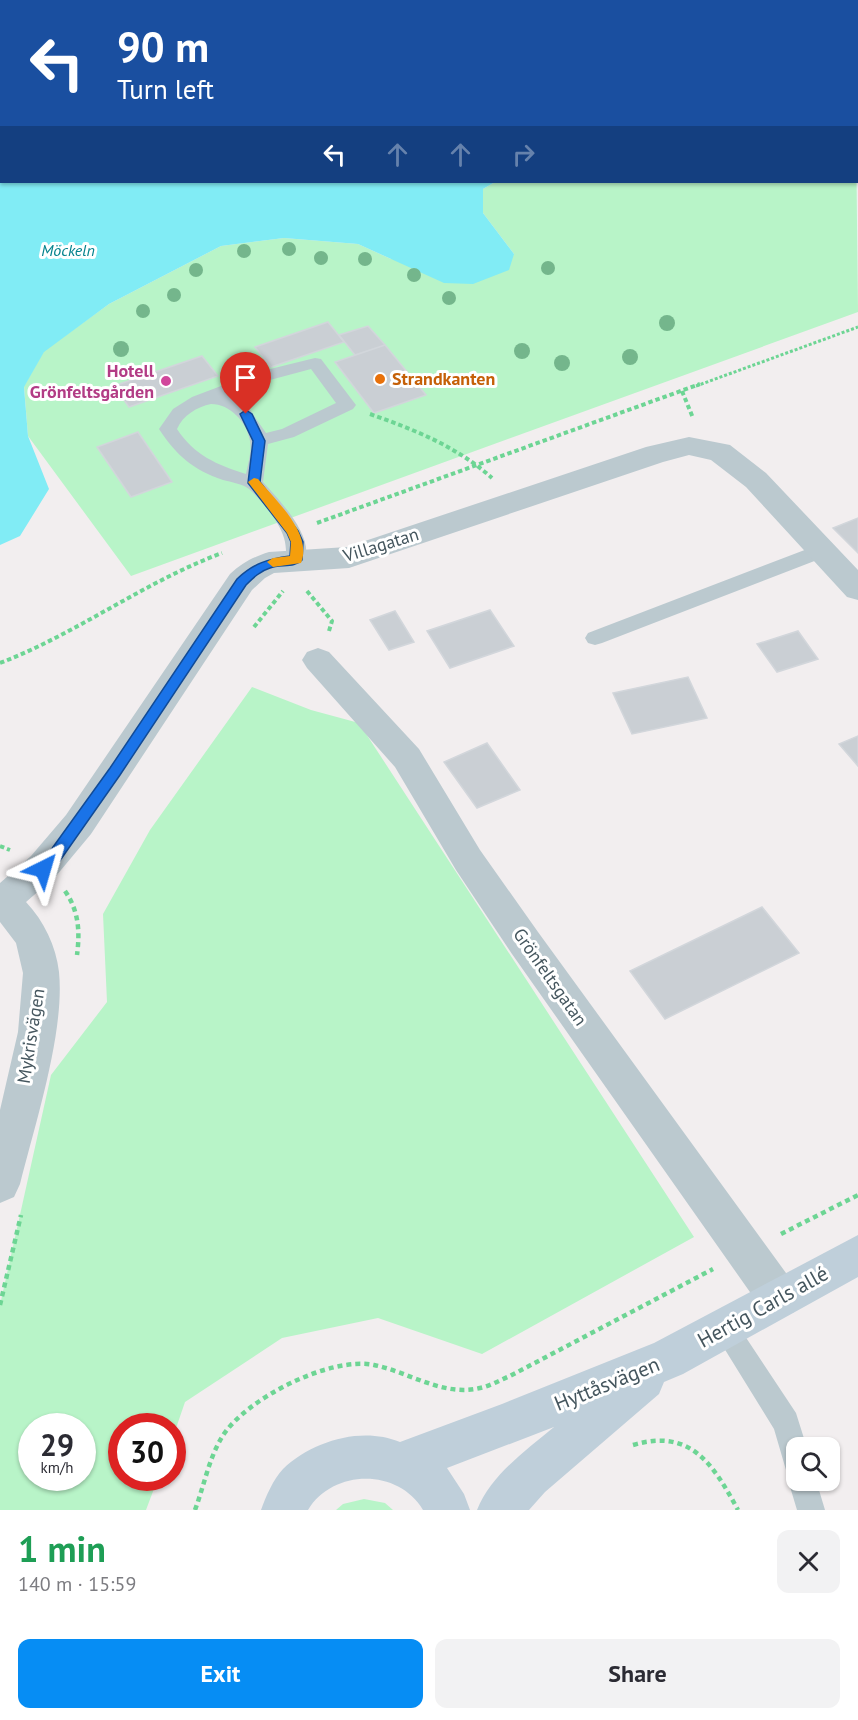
<!DOCTYPE html>
<html lang="en">
<head>
<meta charset="utf-8">
<style>
  :root { --surface:#fff; --page:#f2f2f3; --text:#2b2b33; --muted:#7c7c81; --accent:#068df4 }
  body { margin:0; font-family:"PT Sans",sans-serif; background:var(--page); color:var(--text); height:100vh; display:flex; flex-direction:column; font-size:22px; white-space:nowrap }
  * { box-sizing:border-box; margin:0 }
  p { font-size:20px; color:var(--muted) }
  .icon { flex:none; width:33px; height:33px; fill:none; stroke:currentColor; stroke-width:2; stroke-linecap:round; stroke-linejoin:round }
  .map { position:relative; height:1510px; overflow:hidden }
  .drawer { display:flex; flex-direction:column; background:var(--surface); flex:1 }
  .drawer>* { flex:none }
  .guide { position:absolute; left:0px; top:0px; width:858px; height:183px; box-shadow:0 2px 4px #0004; background:#1a4fa0; color:#fff; overflow:hidden }
  .fabs { position:absolute; left:786px; top:1437px; display:grid; gap:12px }
  .fabs a { display:grid; place-items:center; width:54px; height:54px; border-radius:12px; background:var(--surface); box-shadow:0 2px 4px #0004; font-size:30px }
  .speed { position:absolute; left:18px; top:1413px; display:flex; gap:12px; font-size:30px; font-weight:700; text-align:center }
  .speed>* { display:grid; place-content:center; width:78px; height:78px; border-radius:50%; background:var(--surface); box-shadow:0 2px 4px #0004; line-height:1 }
  .speed small { font-size:15px; font-weight:400 }
  .speed .limit { border:9px solid #d22; background:#fff; color:#111 }
  .pin { position:absolute; display:grid; place-items:center; width:51px; height:51px; color:#fff; margin:-62px -26px; border-radius:50% 50% 50% 0; rotate:-45deg; box-shadow:0 0 6px #0007 }
  .pin .icon { rotate:45deg }
  .me { position:absolute; width:66px; margin:-33px; rotate:40deg; stroke-linejoin:round; filter:drop-shadow(0 0 4px #0008) }
  .turn { display:flex; align-items:center; gap:21px; height:126px; padding:0 18px; font-size:27px }
  .turn .icon { width:78px; height:78px; stroke-width:2.5 }
  .turn b { display:block; font-size:42px; line-height:51px }
  .lanes { display:flex; align-items:center; height:57px; padding:0 18px; background:#0003; justify-content:center; gap:30px; direction:ltr }
  .lanes .off { opacity:.35 }
  .round { display:grid; place-items:center; flex:none; width:63px; height:63px; border-radius:12px; background:var(--page) }
  .headline { display:flex; align-items:center; justify-content:space-between; height:102px; padding:0 18px }
  h1 { font-size:36px; font-weight:600; line-height:45px; color:#1e9e55 }
  .cta { display:flex; gap:12px; margin-top:auto; padding:12px 18px }
  .cta a { flex:1; height:69px; border-radius:12px; background:var(--accent); color:#fff; font-size:24px; font-weight:600; line-height:69px; text-align:center }
  .cta a+a { background:var(--page); color:var(--text) }
  .map>svg:first-child { display:block }
</style>
</head>
<body>
<div class="map">
<svg width="858" height="1510" viewBox="0 0 858 1510">
  <rect width="100%" height="100%" fill="#f2eeef"/>
  <path fill="#b8f4c8" fill-rule="evenodd" d="M856 130 858 312 131 576 28 436 24 386 44 351 109 304 221 246 284 238 358 244 391 259 514 254 483 213V189L495 182H856Z
    M252 687 311 710 359 723 694 1237 482 1354 378 1318 282 1338 185 1402 173 1437 172 1426H122V1478H158L146 1510H0V1305L51 1075 107 1002 103 914 150 830ZM32 1426H82V1478H32Z
    M364 1499 385 1503 393 1510H336L343 1504Z"/>
  <path fill="#81ecf5" d="M0 0H858V130L856 2H2V182H495L483 189V213L514 254 509 270 473 284 444 283 358 244 284 238 221 246 109 304 44 352 24 387 28 436 49 489 20 536 0 545Z"/>
  <path fill="#cacfd4" stroke="#d2d6db" stroke-width="1.5" d="M328 322 344 342 271 367 255 347Z
    M368 326 385 345 355 355 339 335Z
    M385 345 426 395 374 413 335 362Z
    M202 356 218 376 129 407 114 386Z
    M138 432 172 482 131 497 97 447Z
    M858 518V553L833 528Z
    M490 610 514 646 450 668 427 631Z
    M395 611 414 642 389 650 370 620Z
    M798 631 818 659 777 672 757 644Z
    M688 677 707 718 632 734 613 693Z
    M858 736V766L839 744Z
    M487 743 520 790 477 808 444 762Z
    M762 907 799 953 665 1019 630 971Z"/>
  <g fill="none" stroke-linecap="round" stroke-linejoin="round">
    <path stroke="#6dd594" stroke-width="3" stroke-dasharray="3 2" stroke-linecap="butt" d="M696 386 858 327"/>
    <path stroke="#6dd594" stroke-width="4" stroke-dasharray="4.5 3" stroke-linecap="butt" d="M682 391 693 418
      M370 414C415 430 456 446 492 478
      M317 523 700 384
      M307 591 332 621 329 631
      M254 627 283 591
      M0 663C78 633 144 582 222 553
      M0 846 10 850"/>
    <path stroke="#6dd594" stroke-width="4.5" stroke-dasharray="5 4" stroke-linecap="butt" d="M65 891C79 911 80 932 77 955
      M781 1234 858 1195
      M0 1305 21 1215
      M633 1445C691 1428 713 1464 738 1510
      M195 1510C204 1486 209 1458 222 1437 245 1399 330 1356 374 1365 409 1372 443 1397 480 1388 490 1386 500 1380 510 1376L713 1269"/>
    <path fill="#bbc9cf" fill-rule="evenodd" d="M315 358 321 359 356 405 353 409 294 437 268 444 263 482C279 500 318 539 303 565L296 567 289 565C285 557 287 547 284 538 279 521 262 501 249 489 243 484 231 482 223 480 193 470 176 455 159 429L173 409 192 397 258 372ZM311 369 336 403 282 429 266 433 248 407 231 396 270 380ZM211 404C230 404 247 422 250 441 252 451 248 464 246 474 217 465 194 455 177 429 183 415 197 407 211 404Z
      M823 543 830 545 832 550 830 555 602 643 595 645 588 643 585 638 588 633Z
      M724 1314 733 1318 796 1413 807 1448H796V1480H816L825 1510H797L788 1480 791 1472 786 1470 774 1429 711 1327 715 1318Z"/>
    <path fill="#bbc9cf" fill-rule="evenodd" d="M689 437 730 445 766 473 858 570V600L847 597 746 487 711 460 689 455 663 462 349 568 274 573 265 578 252 590 91 834 56 876 26 902C44 921 56 946 59 972 65 1032 35 1124 20 1184L14 1197 0 1203V1110L18 1032 23 973 16 943 0 922V883L31 856 66 815 230 574C242 563 253 557 269 552L347 547 646 447Z
      M318 648 329 652 419 749 480 850 538 932 794 1284 800 1298 794 1312 779 1318 764 1312 512 954 456 870 395 767 307 668 302 660 307 652Z"/>
    <path fill="#bfcfda" fill-rule="evenodd" d="M858 1235V1277L683 1374 664 1382 659 1394 545 1492 529 1510H477C491 1475 525 1451 554 1427L447 1468 464 1494 470 1510H423C398 1468 333 1469 308 1510H261C266 1496 273 1480 283 1469 312 1441 362 1426 400 1442L502 1404 654 1343Z"/>
  </g>
  <g fill="#74b68c">
    <circle cx="289" cy="249" r="7"/>
    <circle cx="244" cy="251" r="7"/>
    <circle cx="321" cy="258" r="7"/>
    <circle cx="365" cy="259" r="7"/>
    <circle cx="548" cy="268" r="7"/>
    <circle cx="196" cy="270" r="7"/>
    <circle cx="414" cy="275" r="7"/>
    <circle cx="174" cy="295" r="7"/>
    <circle cx="449" cy="298" r="7"/>
    <circle cx="143" cy="311" r="7"/>
    <circle cx="667" cy="323" r="8"/>
    <circle cx="121" cy="349" r="8"/>
    <circle cx="522" cy="351" r="8"/>
    <circle cx="630" cy="357" r="8"/>
    <circle cx="562" cy="363" r="8"/>
  </g>
  <path fill="#1a73e8" stroke="#114b97" stroke-width="1.5" d="M246 410 252 414 265 441 260 482 298 531 303 542 302 560C295 568 280 564 270 568 260 571 253 578 246 585L120 775 59 862 48 873H38L36 869 48 854 110 768 237 579C254 563 268 559 290 556L291 542 287 533 248 483 253 441 240 414Z"/>
  <path fill="#f59e0b" d="M254 478 258 479C275 500 313 533 301 563L273 567 267 562 273 558 290 556 291 542 287 533 248 482Z"/>
  <circle fill="#e8710a" stroke="#fff" stroke-width="2" cx="380" cy="379" r="6"/>
  <circle fill="#d1479c" stroke="#fff" stroke-width="2" cx="166" cy="381" r="6"/>
  <g text-anchor="middle" stroke-width="6" stroke-linejoin="round" paint-order="stroke">
    <g font-size="16" font-style="italic" fill="#04828d" stroke="#fff">
      <text x="68" y="256">Möckeln</text>
    </g>
    <g font-size="18" font-weight="bold" fill="#b23c85" stroke="#fff" text-anchor="end">
      <text x="154" y="377">Hotell<tspan x="154" dy="21">Grönfeltsgården</tspan></text>
    </g>
    <g font-size="18" font-weight="bold" fill="#c56008" stroke="#fff" text-anchor="start">
      <text x="392" y="385">Strandkanten</text>
    </g>
    <g font-size="18" fill="#45565e" stroke="#fff">
      <text transform="translate(381 545) rotate(-17)" y="6">Villagatan</text>
      <text transform="translate(550 977) rotate(55)" y="6">Grönfeltsgatan</text>
      <text transform="translate(31 1036) rotate(-81)" y="6">Mykrisvägen</text>
    </g>
    <g font-size="21" fill="#45565e" stroke="#fff">
      <text transform="translate(763 1307) rotate(-29)" y="7">Hertig Carls allé</text>
      <text transform="translate(607 1384) rotate(-22)" y="7">Hyttåsvägen</text>
    </g>
  </g>
</svg>
<div class="fabs">
<a><svg class="icon" aria-label="search" viewBox="0 0 24 24"><circle cx="10" cy="10" r="6"/><path d="M15 15l6 6"/></svg></a>
</div>
<div class="speed"><div>29<small>km/h</small></div><div class="limit">30</div></div>
<div class="pin" style="left:246px;top:414px;background:#d93025"><svg class="icon" aria-label="arrive" viewBox="0 0 24 24"><path d="M6 21V4h12l-3 4 3 4H6"/></svg></div>
<svg class="me" style="left:43px;top:869px" viewBox="-20 -20 40 40"><path d="M0-17L14 15 0 8-14 15z" fill="#1a73e8" stroke="#fff" stroke-width="4"/></svg>
<div class="guide">
<div class="turn"><svg class="icon" aria-label="left" viewBox="0 0 24 24"><path d="M17 20v-9H6M10 6l-5 5 5 5"/></svg><div><b>90 m</b>Turn left</div></div>
<div class="lanes"><svg class="icon" aria-label="left" viewBox="0 0 24 24"><path d="M17 20v-9H6M10 6l-5 5 5 5"/></svg><svg class="icon off" aria-label="ahead" viewBox="0 0 24 24"><path d="M12 20V5M6 11l6-6 6 6"/></svg><svg class="icon off" aria-label="ahead" viewBox="0 0 24 24"><path d="M12 20V5M6 11l6-6 6 6"/></svg><svg class="icon off" aria-label="right" viewBox="0 0 24 24"><path d="M7 20v-9h11M14 6l5 5-5 5"/></svg></div>
</div>
</div>
<section class="drawer">
<div class="headline"><div><h1>1 min</h1><p>140 m · 15:59</p></div><a class="round"><svg class="icon" aria-label="close" viewBox="0 0 24 24"><path d="M6 6l12 12M18 6L6 18"/></svg></a></div>
<div class="cta"><a>Exit</a><a>Share</a></div>
</section>
</body>
</html>
